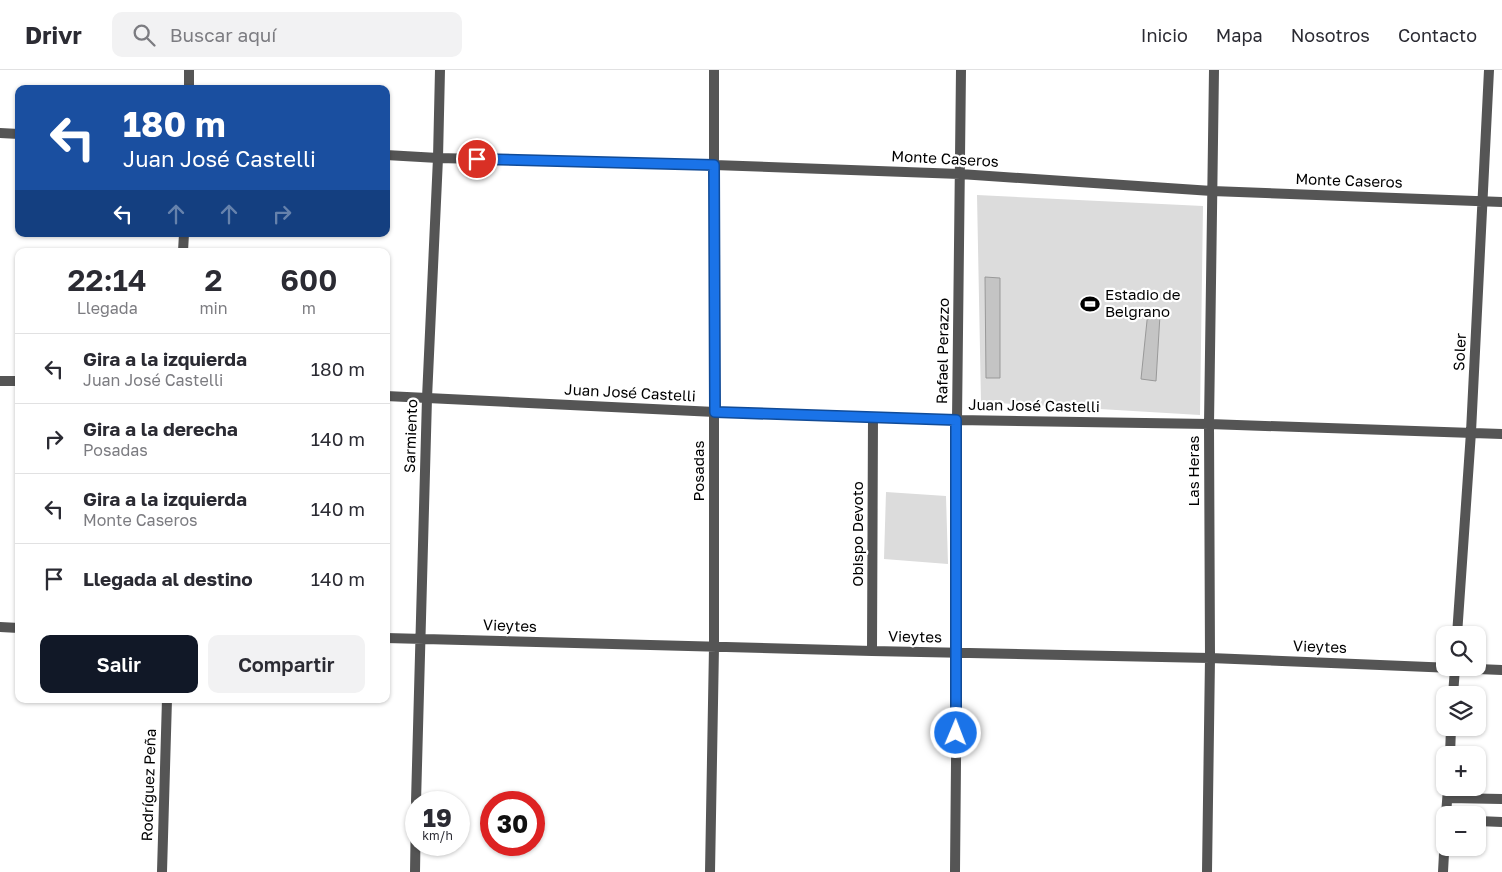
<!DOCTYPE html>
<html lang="es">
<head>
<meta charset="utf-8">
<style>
  :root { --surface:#fff; --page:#f2f2f3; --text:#2b2b33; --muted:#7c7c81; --line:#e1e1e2; --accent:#111827 }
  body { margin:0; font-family:"Golos Text",sans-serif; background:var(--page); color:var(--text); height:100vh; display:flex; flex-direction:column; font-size:19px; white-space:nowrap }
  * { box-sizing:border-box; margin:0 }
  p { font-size:16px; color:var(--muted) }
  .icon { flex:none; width:28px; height:28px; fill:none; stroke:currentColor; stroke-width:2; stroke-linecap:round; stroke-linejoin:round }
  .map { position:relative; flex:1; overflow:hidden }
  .side { position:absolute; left:15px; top:178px; width:375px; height:455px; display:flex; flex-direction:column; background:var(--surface); border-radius:10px; box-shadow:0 1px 4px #0004 }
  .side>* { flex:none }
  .banner { position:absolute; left:15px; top:15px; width:375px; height:152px; border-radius:10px; box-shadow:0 1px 4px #0004; background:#1a4fa0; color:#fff; overflow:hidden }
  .tools { position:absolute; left:1436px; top:556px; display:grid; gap:10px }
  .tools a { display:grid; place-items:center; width:50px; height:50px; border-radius:10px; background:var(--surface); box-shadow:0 1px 4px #0004; font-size:25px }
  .speed { position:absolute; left:405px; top:721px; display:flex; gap:10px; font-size:25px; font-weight:700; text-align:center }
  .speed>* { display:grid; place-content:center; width:65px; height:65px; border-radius:50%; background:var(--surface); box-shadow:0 1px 4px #0004; line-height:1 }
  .speed small { font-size:12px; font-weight:400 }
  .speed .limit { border:8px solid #d22; background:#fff; color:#111 }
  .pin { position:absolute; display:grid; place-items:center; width:42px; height:42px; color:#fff; margin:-21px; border:2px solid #fff; border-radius:50%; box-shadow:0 1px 5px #0007 }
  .me { position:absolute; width:55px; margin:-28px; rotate:1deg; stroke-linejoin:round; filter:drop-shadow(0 0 4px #0008) }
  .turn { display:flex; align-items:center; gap:18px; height:105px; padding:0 25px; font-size:22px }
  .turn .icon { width:65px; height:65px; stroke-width:2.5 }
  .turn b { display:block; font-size:35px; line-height:42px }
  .lanes { display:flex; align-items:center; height:48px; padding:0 25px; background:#0003; justify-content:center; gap:25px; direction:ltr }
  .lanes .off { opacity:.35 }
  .eta { display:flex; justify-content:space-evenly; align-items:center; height:85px; text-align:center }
  .eta b { font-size:30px; font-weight:600; line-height:35px }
  .primary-button { display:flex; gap:10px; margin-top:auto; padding:10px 25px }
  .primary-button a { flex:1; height:58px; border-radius:10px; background:var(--accent); color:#fff; font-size:20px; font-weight:600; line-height:58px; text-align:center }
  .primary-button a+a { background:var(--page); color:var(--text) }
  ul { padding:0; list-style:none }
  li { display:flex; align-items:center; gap:15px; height:70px; padding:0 25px; border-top:1px solid var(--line) }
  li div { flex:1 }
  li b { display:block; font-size:19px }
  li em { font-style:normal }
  header { display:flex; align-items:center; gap:30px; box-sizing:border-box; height:70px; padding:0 25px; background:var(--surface); border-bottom:1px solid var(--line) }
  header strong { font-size:24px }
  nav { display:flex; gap:28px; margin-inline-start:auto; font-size:18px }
  .search { width:350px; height:45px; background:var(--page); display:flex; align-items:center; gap:12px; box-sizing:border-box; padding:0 18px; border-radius:10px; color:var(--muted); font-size:19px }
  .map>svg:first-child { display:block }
</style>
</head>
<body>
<header>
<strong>Drivr</strong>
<div class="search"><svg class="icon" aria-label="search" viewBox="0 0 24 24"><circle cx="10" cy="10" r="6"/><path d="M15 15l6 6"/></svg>Buscar aquí</div>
<nav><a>Inicio</a><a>Mapa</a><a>Nosotros</a><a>Contacto</a></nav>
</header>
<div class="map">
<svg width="1502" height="802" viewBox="0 0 1502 802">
  <rect width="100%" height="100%" fill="#fff"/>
  <path fill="#dcdcdc" d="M977 125 1203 136 1200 345 981 332Z
    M886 422 946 426 948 494 884 489Z"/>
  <path fill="#c4c4c4" stroke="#999" d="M985 207 1000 208V308H986Z
    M1148 241 1160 245 1156 311 1141 309Z"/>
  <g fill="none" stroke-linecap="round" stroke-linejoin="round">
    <path stroke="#555" stroke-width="10" d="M189 19V0
      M0 63 19 64
      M386 85 438 88 714 95 960 104 1212 121 1502 132
      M183 181 184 164
      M0 311H19
      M386 326 715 342 957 350 1209 354 1502 364
      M0 557 19 558
      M1457 565 1471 362 1489 0
      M386 568 872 581 1210 588 1502 600
      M872 581 873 347
      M1453 625 1455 598
      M1450 685 1451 658
      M1448 728 1502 729
      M416 732 427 328 438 88 440 0
      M1446 745 1448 718
      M1478 751 1502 752
      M162 802 167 629
      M415 802 416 741
      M710 802 714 577V0
      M955 802 957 583V350L961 0
      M1207 802 1210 588 1209 354 1214 0
      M1443 802 1445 765"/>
  </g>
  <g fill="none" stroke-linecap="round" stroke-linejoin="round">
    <g stroke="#114b97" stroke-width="12">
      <path id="route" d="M477 89 714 95 715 342 956 350V663"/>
    </g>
    <use href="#route" stroke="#1a73e8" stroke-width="9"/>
  </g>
  <defs>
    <g id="stadium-bare" transform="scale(1.5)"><path d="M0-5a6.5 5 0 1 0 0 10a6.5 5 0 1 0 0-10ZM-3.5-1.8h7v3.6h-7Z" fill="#000" stroke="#fff" stroke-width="2.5" paint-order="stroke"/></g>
  </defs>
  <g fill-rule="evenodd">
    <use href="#stadium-bare" x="1090" y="234"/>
  </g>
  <g text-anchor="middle" stroke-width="4.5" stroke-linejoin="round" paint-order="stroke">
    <g font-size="15" fill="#000" stroke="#fff">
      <text transform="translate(945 89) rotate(3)" y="5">Monte Caseros</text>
      <text transform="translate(1349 111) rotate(2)" y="5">Monte Caseros</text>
      <text transform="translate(943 281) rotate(-89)" y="5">Rafael Perazzo</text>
      <text transform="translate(1460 282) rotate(-87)" y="5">Soler</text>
      <text transform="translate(630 323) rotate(3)" y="5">Juan José Castelli</text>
      <text transform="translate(1034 336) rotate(1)" y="5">Juan José Castelli</text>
      <text transform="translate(411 366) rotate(-88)" y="5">Sarmiento</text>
      <text transform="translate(699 401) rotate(-90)" y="5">Posadas</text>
      <text transform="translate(1194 401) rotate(-90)" y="5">Las Heras</text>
      <text transform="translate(858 464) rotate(-90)" y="5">Obispo Devoto</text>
      <text transform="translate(510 556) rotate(2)" y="5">Vieytes</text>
      <text transform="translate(915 567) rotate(1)" y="5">Vieytes</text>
      <text transform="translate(1320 577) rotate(2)" y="5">Vieytes</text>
      <text transform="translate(149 715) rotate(-88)" y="5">Rodríguez Peña</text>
    </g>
    <g font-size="15" fill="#000" stroke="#fff" text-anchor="start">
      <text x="1105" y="230">Estadio de<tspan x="1105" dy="17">Belgrano</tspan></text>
    </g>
  </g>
</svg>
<div class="tools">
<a><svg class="icon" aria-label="search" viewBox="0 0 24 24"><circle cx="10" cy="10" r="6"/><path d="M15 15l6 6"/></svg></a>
<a><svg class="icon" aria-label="layers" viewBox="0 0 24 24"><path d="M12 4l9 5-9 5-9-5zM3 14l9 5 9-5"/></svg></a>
<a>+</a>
<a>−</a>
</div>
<div class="speed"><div>19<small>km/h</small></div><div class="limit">30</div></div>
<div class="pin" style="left:477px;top:89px;background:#d93025"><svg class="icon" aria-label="arrive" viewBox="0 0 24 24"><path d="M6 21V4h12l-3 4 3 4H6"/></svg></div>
<svg class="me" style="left:956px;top:663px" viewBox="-20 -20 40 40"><circle r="17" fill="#1a73e8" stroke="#fff" stroke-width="3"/><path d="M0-11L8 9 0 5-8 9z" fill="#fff"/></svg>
<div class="banner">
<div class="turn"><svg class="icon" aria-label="left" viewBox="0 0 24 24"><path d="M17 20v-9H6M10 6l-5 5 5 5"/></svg><div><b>180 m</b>Juan José Castelli</div></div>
<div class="lanes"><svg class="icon" aria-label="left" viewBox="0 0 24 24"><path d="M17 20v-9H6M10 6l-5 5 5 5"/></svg><svg class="icon off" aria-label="ahead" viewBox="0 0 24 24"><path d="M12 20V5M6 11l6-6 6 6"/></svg><svg class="icon off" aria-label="ahead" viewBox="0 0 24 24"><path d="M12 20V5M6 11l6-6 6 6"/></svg><svg class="icon off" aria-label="right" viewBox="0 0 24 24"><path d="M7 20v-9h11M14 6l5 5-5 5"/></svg></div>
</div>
<section class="side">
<div class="eta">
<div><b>22:14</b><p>Llegada</p></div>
<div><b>2</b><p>min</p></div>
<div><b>600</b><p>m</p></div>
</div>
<ul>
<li><svg class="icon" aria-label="left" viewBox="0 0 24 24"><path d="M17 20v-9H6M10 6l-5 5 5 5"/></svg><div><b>Gira a la izquierda</b><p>Juan José Castelli</p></div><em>180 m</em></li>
<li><svg class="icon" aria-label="right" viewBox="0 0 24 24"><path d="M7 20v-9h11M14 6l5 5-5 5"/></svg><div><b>Gira a la derecha</b><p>Posadas</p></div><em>140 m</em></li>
<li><svg class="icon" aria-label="left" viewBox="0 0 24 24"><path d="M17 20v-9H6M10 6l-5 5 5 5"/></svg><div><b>Gira a la izquierda</b><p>Monte Caseros</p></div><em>140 m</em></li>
<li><svg class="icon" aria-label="arrive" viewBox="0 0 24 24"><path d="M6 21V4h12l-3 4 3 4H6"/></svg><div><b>Llegada al destino</b></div><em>140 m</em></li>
</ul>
<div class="primary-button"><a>Salir</a><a>Compartir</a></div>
</section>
</div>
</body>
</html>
